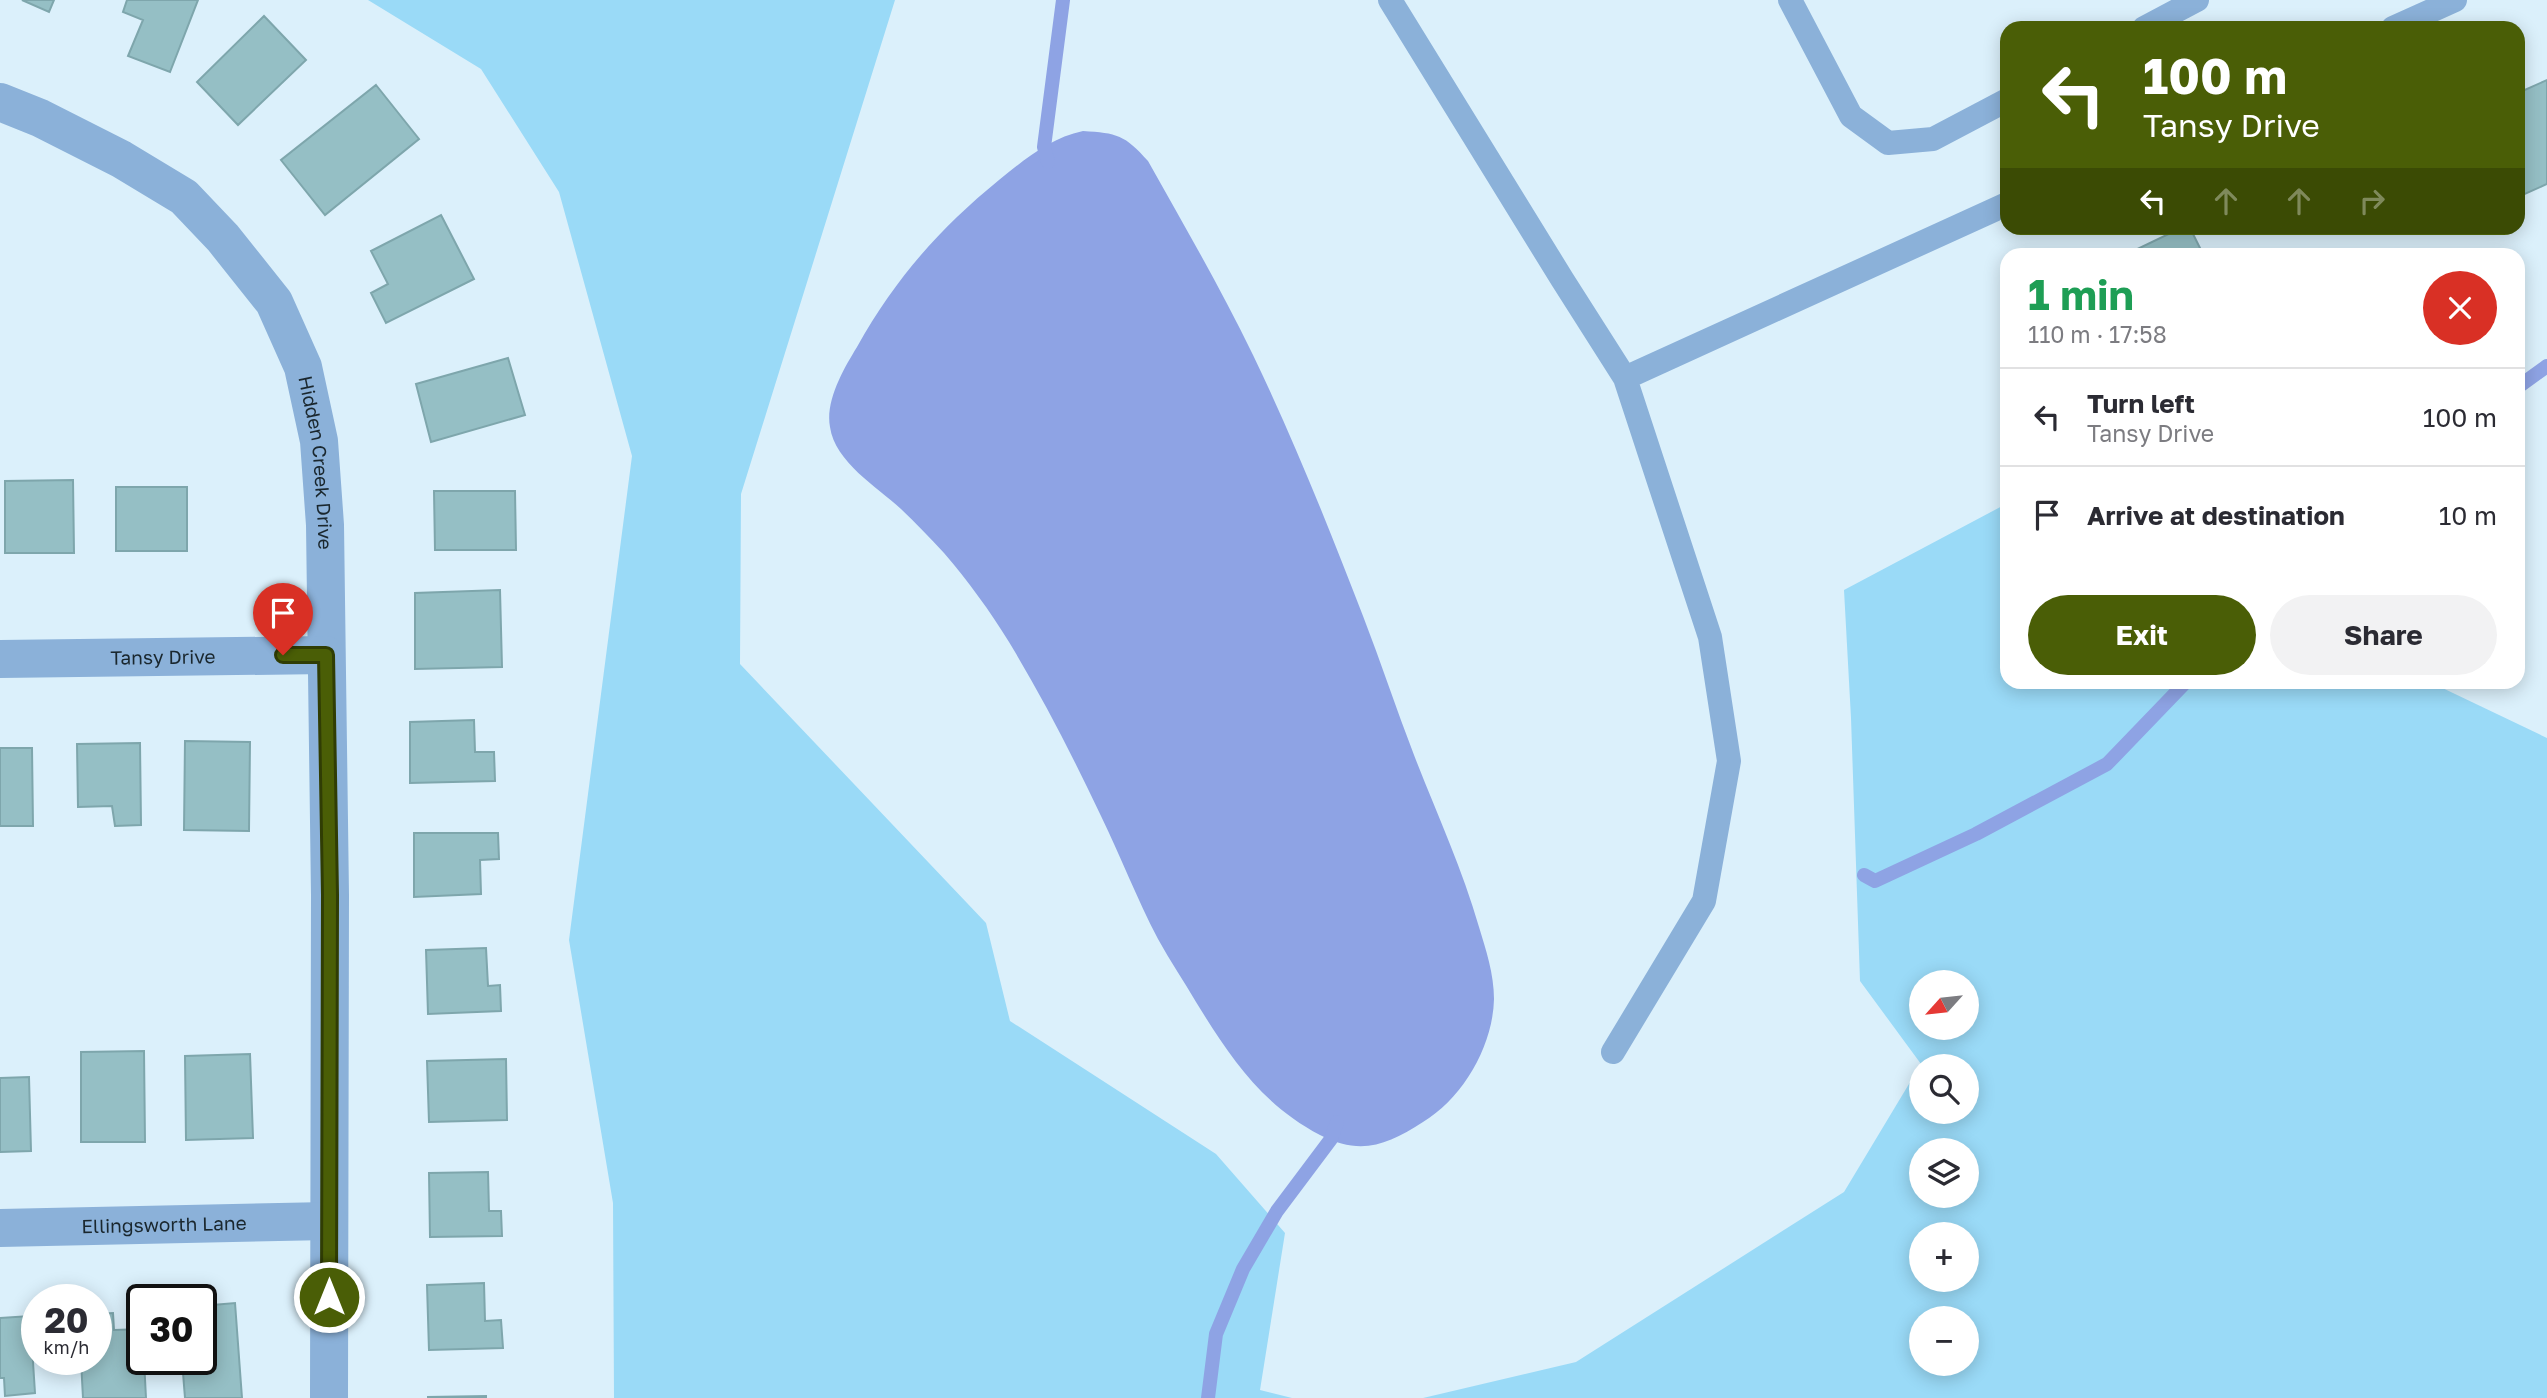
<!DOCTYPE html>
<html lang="en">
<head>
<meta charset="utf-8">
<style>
  :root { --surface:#fff; --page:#f2f2f3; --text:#2b2b33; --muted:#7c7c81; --line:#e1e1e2; --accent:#4a5e06 }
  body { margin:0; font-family:"Golos Text",sans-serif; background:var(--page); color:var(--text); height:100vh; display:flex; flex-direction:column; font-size:26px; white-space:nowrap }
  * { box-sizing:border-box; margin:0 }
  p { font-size:23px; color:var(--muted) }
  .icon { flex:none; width:38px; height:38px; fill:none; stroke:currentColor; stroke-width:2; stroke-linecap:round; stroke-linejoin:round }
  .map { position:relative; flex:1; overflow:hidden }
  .details { position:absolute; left:2000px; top:248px; width:525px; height:441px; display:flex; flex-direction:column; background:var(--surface); border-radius:21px; box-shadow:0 4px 18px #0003 }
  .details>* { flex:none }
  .guide { position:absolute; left:2000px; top:21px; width:525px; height:214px; border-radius:21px; box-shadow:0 4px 18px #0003; background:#4a5e06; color:#fff; overflow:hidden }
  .needle { width:46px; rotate:243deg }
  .buttons { position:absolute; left:1909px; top:970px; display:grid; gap:14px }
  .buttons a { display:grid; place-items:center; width:70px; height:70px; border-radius:50%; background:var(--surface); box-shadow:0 4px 18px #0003; font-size:35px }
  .speed { position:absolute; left:21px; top:1284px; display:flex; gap:14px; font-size:35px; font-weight:700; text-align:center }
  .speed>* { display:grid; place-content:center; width:91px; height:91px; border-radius:50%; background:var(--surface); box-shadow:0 4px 18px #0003; line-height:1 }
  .speed small { font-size:18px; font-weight:400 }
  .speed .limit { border:4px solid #111; border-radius:10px; background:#fff; color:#111 }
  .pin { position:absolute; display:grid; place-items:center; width:60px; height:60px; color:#fff; margin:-72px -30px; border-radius:50% 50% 50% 0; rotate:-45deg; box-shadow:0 0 7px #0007 }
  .pin .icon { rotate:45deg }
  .me { position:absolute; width:77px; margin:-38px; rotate:0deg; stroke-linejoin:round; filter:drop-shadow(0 0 5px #0008) }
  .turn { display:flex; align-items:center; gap:24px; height:147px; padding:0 28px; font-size:32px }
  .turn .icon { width:91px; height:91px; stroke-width:2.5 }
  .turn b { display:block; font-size:49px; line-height:60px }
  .lanes { display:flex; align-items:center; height:66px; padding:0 28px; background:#0003; justify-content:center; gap:35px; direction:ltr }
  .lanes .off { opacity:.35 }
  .round { display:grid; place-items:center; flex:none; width:74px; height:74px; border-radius:37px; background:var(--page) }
  .headline { display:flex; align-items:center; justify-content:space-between; height:119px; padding:0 28px }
  h1 { font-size:42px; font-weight:700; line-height:52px; color:#1e9e55 }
  .button { display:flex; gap:14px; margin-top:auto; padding:14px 28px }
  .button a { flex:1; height:80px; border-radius:42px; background:var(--accent); color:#fff; font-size:28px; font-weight:700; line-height:80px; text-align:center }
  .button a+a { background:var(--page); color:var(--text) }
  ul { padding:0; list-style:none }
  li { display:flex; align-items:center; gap:21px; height:98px; padding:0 28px; border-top:2px solid var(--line) }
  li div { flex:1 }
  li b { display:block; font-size:26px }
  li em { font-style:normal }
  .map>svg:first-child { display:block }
</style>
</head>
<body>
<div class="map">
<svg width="2547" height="1398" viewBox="0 0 2547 1398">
  <rect width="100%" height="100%" fill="#dbf0fb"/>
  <path fill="#9adaf7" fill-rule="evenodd" d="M368 0H895L741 494 740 664 986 923 1010 1021 1216 1154 1285 1233 1260 1390 1292 1398H614L613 1203 569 940 632 456 559 192 481 69Z
    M2006 504 2007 682 2432 683 2547 738V1398H1423L1576 1362 1844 1192 1921 1064 1860 981 1851 718 1844 590ZM1922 982H1967V1027H1922ZM1922 1066H1967V1111H1922ZM1922 1150H1967V1195H1922ZM1922 1234H1967V1279H1922ZM1922 1318H1967V1363H1922Z"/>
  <path fill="#8ea3e4" d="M1083 131C1117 133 1125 135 1148 161 1184 225 1221 289 1253 355 1294 440 1329 528 1363 616 1381 662 1396 709 1414 755 1436 812 1462 868 1479 927 1486 950 1494 974 1494 999 1493 1046 1463 1098 1423 1122 1387 1145 1361 1156 1320 1135 1261 1104 1230 1057 1196 1002 1184 981 1170 961 1158 939 1137 899 1121 857 1101 816 1073 757 1043 698 1009 642 990 611 968 581 944 553 930 538 916 523 901 509 877 487 835 462 830 427 825 401 844 368 857 347 895 279 939 229 999 180 1025 159 1050 138 1083 131Z"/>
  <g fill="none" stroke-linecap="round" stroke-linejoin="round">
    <path stroke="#8ea3e4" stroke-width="14" d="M1048 162 1044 147 1063 0
      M2518 387 2547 366
      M1864 875 1875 881 1976 834 2107 764 2186 682
      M1208 1398 1216 1334 1243 1269 1277 1211 1331 1139 1337 1122"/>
  </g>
  <path fill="#95bfc5" stroke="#7ea6ac" stroke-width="2" d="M22 0H54L49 12Z
    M127 0H198L170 72 128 56 143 20 123 12Z
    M264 16 306 60 238 125 197 82Z
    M2547 80V184L2518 197V93Z
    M376 85 419 139 325 215 281 160Z
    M441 215 474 279 386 323 371 293 388 284 371 251Z
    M2181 228H2190L2204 256H2123Z
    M508 358 525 415 431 442 416 384Z
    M73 480 74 553H5V481Z
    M116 487H187V551H116Z
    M434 491H515L516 550H435Z
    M500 590 502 667 415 669V593Z
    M474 720 475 752H494L495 781 410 783V722Z
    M185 741 250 742 249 831 184 830Z
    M140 743 141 825 115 826 112 806 78 807 77 744Z
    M0 748H32L33 826H0Z
    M414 833H498L499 859 480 860 481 894 414 897Z
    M486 948 488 986 500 985 501 1011 428 1014 426 950Z
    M144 1051 145 1142H81V1052Z
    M250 1054 253 1138 186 1140 185 1056Z
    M506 1059 507 1120 429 1122 427 1061Z
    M29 1077 31 1151 0 1152V1078Z
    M488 1172 489 1211H501L502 1236 430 1237 429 1173Z
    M484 1283 485 1321 501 1320 503 1348 429 1350 427 1285Z
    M235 1303 242 1398H185L182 1360H201V1306Z
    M113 1313 114 1330 142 1329V1360H144L146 1398H83L81 1360H96V1314Z
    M30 1316 35 1393 5 1396 4 1378H0V1318Z
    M486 1396V1398L427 1397Z"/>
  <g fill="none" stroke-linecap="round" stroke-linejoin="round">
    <path stroke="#8bb1d9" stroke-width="24" d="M1390 0 1562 279 1625 378 2007 204
      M1790 0 1851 116 1888 143 1933 139 2007 100
      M2144 28 2197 0
      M2393 28 2455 0
      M1613 1052 1704 901 1729 761 1710 637 1625 378"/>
    <g stroke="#8bb1d9" stroke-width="38">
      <path id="s1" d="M0 102 40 118 121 159 184 197 223 238 274 302 303 367 319 441 325 525 330 895 329 1398"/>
      <path id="s2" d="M0 659 326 655"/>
      <path id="s3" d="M0 1228 328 1221"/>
    </g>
  </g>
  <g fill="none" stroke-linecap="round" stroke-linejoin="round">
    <g stroke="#303d04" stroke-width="18">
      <path id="route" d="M283 655H326L330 895 329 1297"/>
    </g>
    <use href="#route" stroke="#4a5e06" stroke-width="12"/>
  </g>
  <g text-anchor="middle" stroke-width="5" stroke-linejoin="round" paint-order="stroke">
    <g font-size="19" fill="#1a272e" stroke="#fff">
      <text dy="7" stroke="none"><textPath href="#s1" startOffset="514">Hidden Creek Drive</textPath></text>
      <text dy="7" stroke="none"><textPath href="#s2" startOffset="163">Tansy Drive</textPath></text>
      <text dy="7" stroke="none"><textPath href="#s3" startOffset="164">Ellingsworth Lane</textPath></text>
    </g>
  </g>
</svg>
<div class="buttons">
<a><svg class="needle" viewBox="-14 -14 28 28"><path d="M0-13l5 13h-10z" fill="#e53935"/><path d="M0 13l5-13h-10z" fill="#7c7c81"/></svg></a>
<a><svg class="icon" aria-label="search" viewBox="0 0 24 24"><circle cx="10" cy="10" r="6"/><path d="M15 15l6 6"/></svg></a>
<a><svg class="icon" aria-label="layers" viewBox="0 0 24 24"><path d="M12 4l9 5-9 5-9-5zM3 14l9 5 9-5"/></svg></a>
<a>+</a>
<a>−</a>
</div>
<div class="speed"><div>20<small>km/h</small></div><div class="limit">30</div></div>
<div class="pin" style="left:283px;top:655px;background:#d93025"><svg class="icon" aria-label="arrive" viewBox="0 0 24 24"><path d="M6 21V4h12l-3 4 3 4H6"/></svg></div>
<svg class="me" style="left:329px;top:1297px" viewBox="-20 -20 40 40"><circle r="17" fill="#4a5e06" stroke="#fff" stroke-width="3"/><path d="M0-11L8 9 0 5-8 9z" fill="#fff"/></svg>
<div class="guide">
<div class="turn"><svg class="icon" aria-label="left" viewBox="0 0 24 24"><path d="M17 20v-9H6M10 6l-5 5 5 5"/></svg><div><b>100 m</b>Tansy Drive</div></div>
<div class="lanes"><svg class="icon" aria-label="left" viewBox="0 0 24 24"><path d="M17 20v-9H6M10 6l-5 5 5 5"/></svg><svg class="icon off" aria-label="ahead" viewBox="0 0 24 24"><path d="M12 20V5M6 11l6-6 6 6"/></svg><svg class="icon off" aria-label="ahead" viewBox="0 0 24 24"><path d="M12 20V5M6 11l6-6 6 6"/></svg><svg class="icon off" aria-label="right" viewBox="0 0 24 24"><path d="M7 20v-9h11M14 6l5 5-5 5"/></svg></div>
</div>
<section class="details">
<div class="headline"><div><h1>1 min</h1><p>110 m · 17:58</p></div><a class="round" style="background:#d93025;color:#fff"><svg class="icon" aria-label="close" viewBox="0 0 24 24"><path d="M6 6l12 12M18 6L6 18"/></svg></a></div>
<ul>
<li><svg class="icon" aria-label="left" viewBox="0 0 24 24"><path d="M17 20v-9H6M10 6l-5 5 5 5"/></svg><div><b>Turn left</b><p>Tansy Drive</p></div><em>100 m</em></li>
<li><svg class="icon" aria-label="arrive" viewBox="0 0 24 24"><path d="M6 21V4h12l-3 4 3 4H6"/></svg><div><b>Arrive at destination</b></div><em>10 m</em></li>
</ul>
<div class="button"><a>Exit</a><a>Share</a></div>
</section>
</div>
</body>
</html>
